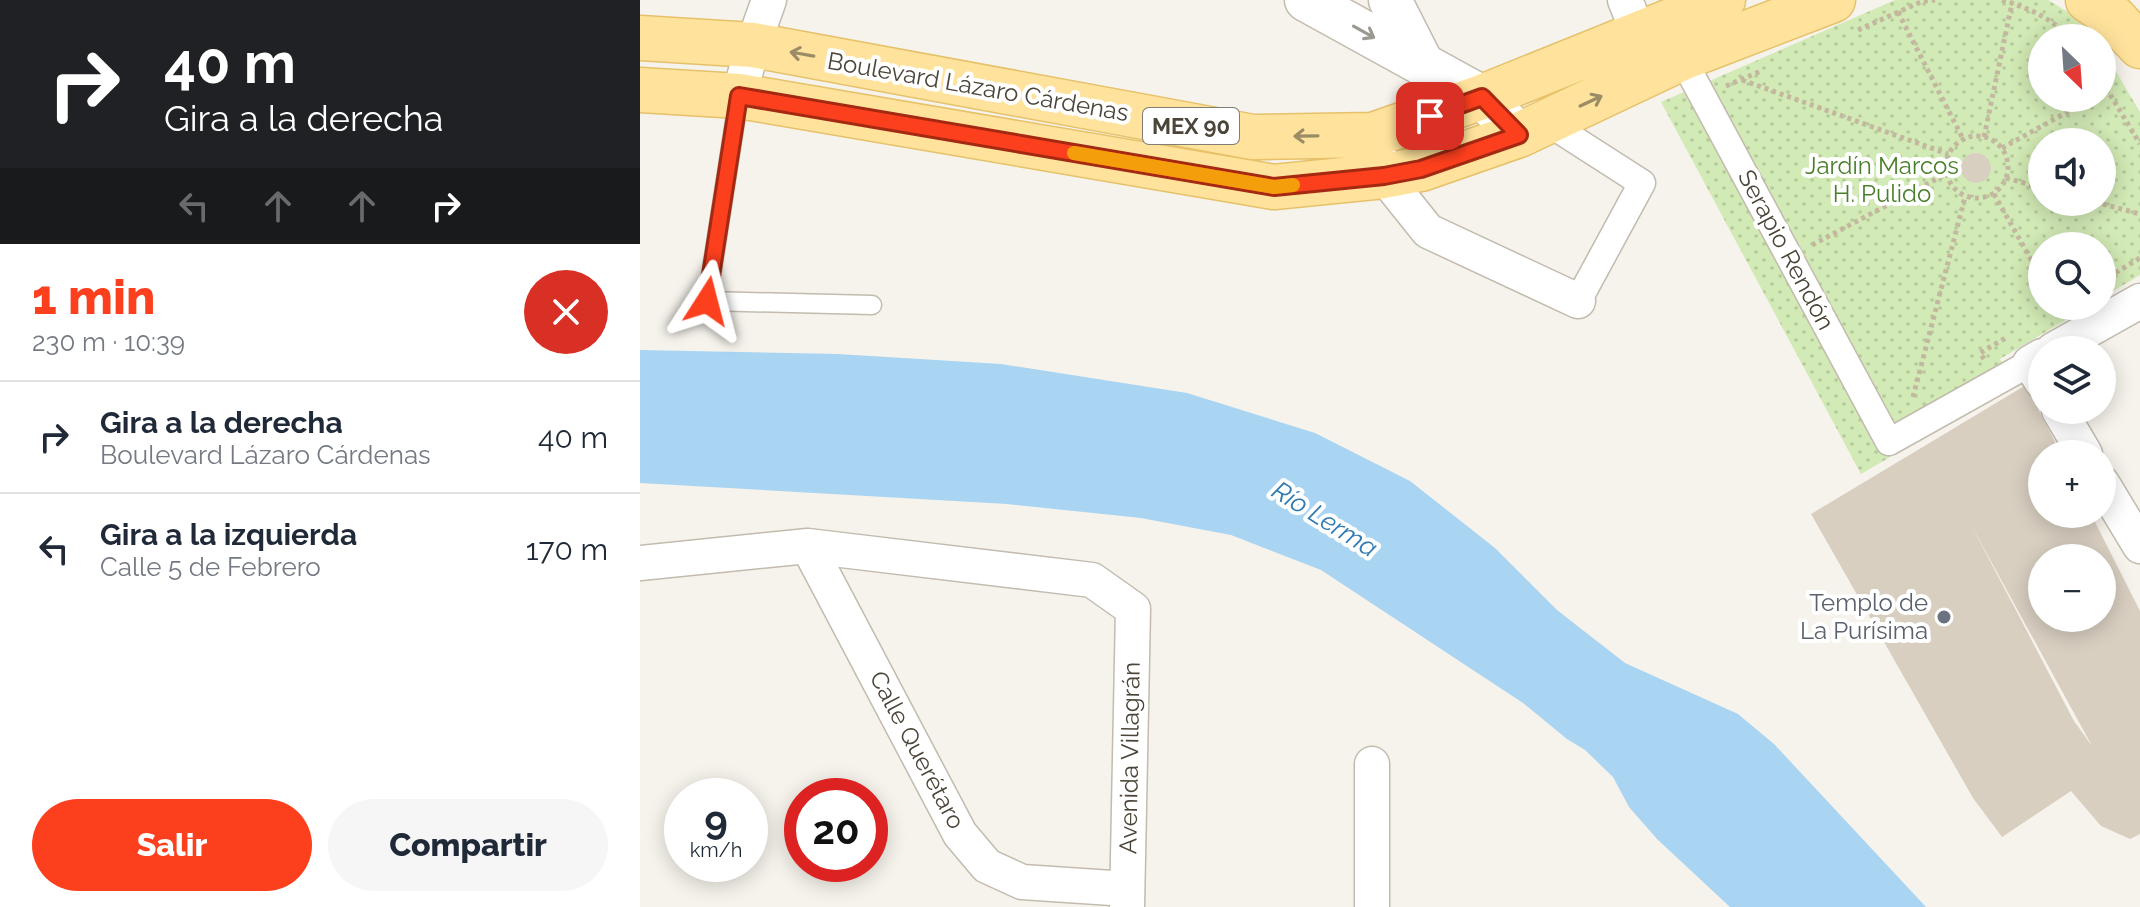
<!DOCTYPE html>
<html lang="es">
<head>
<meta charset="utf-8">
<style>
  :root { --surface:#fff; --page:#f6f6f7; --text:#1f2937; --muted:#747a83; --line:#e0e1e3; --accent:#fc3f1d }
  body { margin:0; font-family:Raleway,sans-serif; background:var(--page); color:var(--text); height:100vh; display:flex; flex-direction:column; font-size:30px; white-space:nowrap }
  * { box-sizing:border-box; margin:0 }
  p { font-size:26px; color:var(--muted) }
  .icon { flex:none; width:44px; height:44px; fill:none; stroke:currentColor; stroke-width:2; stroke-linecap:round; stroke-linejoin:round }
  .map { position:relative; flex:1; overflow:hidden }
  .drawer { display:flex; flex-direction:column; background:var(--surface); width:640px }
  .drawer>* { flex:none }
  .top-card { background:#202124; color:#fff; overflow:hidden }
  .needle { width:52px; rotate:155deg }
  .buttons { position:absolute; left:1388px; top:24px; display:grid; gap:16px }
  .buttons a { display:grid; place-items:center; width:88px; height:88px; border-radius:50%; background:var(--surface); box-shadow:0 4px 20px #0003; font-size:40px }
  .speed { position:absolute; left:24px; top:778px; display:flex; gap:16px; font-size:40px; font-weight:700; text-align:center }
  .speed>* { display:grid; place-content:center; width:104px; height:104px; border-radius:50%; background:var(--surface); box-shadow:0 4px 20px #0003; line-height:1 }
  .speed small { font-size:20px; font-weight:400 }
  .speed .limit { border:12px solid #d22; background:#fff; color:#111 }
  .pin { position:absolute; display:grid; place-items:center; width:68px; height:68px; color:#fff; margin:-34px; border-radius:16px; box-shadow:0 4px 12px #0006 }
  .me { position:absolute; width:88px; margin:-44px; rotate:9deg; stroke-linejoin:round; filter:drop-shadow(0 0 6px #0008) }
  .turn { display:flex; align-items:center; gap:28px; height:168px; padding:0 32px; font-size:36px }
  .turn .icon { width:104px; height:104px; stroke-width:2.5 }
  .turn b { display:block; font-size:56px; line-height:68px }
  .lanes { display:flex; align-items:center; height:76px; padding:0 32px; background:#0003; justify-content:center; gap:40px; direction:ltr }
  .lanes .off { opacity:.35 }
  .round { display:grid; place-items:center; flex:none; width:84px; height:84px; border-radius:42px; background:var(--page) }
  .overview { display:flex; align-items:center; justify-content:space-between; height:136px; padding:0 32px }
  h1 { font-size:48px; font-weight:800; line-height:60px; color:var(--accent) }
  .cta { display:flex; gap:16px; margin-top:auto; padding:16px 32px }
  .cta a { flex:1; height:92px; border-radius:48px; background:var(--accent); color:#fff; font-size:32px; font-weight:800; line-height:92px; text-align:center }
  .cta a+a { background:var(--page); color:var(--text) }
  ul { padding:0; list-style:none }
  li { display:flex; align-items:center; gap:24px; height:112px; padding:0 32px; border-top:2px solid var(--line) }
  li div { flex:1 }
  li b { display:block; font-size:30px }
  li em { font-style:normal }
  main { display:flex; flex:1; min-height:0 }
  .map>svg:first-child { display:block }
</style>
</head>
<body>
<main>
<section class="drawer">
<div class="top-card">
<div class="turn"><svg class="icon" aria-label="right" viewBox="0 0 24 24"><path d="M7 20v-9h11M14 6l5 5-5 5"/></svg><div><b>40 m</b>Gira a la derecha</div></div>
<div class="lanes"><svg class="icon off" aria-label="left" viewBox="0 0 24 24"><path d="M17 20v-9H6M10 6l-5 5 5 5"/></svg><svg class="icon off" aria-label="ahead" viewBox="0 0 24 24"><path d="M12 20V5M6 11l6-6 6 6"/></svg><svg class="icon off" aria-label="ahead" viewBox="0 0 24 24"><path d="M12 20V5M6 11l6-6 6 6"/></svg><svg class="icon" aria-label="right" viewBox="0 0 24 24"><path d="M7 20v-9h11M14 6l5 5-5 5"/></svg></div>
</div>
<div class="overview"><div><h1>1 min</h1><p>230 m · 10:39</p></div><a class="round" style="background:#d93025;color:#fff"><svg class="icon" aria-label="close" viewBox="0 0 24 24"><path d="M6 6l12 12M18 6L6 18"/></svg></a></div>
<ul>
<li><svg class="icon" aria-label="right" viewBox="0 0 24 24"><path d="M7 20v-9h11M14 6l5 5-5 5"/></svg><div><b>Gira a la derecha</b><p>Boulevard Lázaro Cárdenas</p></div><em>40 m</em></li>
<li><svg class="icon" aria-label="left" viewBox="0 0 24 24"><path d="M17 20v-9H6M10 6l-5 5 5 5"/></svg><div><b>Gira a la izquierda</b><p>Calle 5 de Febrero</p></div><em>170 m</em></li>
</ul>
<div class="cta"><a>Salir</a><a>Compartir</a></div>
</section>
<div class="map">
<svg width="1500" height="907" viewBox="0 0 1500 907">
  <defs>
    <pattern id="park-dots" width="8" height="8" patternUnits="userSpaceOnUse" patternTransform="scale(2)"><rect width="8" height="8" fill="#d2eab5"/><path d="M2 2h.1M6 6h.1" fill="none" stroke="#b6ca9c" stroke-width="1.8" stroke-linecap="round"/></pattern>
  </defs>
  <rect width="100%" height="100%" fill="#f6f3ec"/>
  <path fill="url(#park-dots)" fill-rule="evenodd" d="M1255 0H1408L1433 15 1454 38H1402V98H1462V48L1500 112V275L1462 298V246H1402V306H1449L1360 359 1374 385 1221 474 1021 102ZM1402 142H1462V202H1402Z"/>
  <path fill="#a9d4f2" d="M0 350 198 354 361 364 547 393 675 433 770 481 855 548 917 610 985 663 1098 714 1134 744 1286 907H1090L1017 839 989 807 973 777 945 750 927 739 883 703 681 570 591 535 501 518 367 504 0 483Z"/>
  <path fill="#d8cfc1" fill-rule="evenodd" d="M1321 168a15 15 0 1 1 30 0a15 15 0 1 1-30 0Z
    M1386 385 1421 454H1402V514H1451L1500 611V834L1490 839 1461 826 1431 791 1362 837 1333 798 1171 514ZM1330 523 1452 746 1434 721ZM1402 558H1462V618H1402Z"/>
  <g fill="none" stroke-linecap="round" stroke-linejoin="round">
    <g stroke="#c2bbae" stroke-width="21">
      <path id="service" d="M99 96 67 301 232 305"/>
    </g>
    <g stroke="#c2bbae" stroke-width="29">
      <path id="pedestrian" d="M1042 58 1249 442 1390 363
        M907 122 1002 183 938 301"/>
    </g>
    <g stroke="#c2bbae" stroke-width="37">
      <path id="minor" d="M985 0 998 32
        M99 96 113 45 129 0
        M739 155 744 176 788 231 938 301
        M1413 350 1500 301
        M1402 356 1390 363 1402 382
        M1419 410 1445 454
        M1462 483 1500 546
        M168 546 320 834 347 866 382 882 487 889
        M0 563 168 546 452 580 493 609 487 907
        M732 764V907"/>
    </g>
    <g stroke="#c2bbae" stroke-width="45">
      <path id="tertiary" d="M666 0 842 97 879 135
        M750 0 783 65"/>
    </g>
    <g stroke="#e6c16a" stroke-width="47">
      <path id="primary" d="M1448 0 1474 18 1500 46
        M0 38 113 45 613 137 733 135 842 97 1083 0
        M0 90 99 96 634 187 744 176 781 169 879 135 1042 58 1193 0"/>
    </g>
    <path stroke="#c4b79f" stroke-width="5" stroke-dasharray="4 4" stroke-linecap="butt" d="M1362 0C1388 8 1410 17 1430 38
      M1258 12 1323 139
      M1218 30 1283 1 1295 0
      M1102 80 1308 154
      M1462 81 1500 144
      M1086 86 1121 71
      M1306 167a31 31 0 1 1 62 0a31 31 0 1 1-62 0Z
      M1344 137 1372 3
      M1362 148 1453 98
      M1366 178 1402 188
      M1354 194 1402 279
      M1455 202 1500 214
      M1172 245 1306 174
      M1462 281 1500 258
      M1344 359 1340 353 1367 337
      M1273 397 1325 197"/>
    <use href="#service" stroke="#fff" stroke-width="18"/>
    <use href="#pedestrian" stroke="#fff" stroke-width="26"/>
    <use href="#minor" stroke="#fff" stroke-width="34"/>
    <use href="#tertiary" stroke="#fff" stroke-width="42"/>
    <use href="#primary" stroke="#ffe39c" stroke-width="44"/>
  </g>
  <defs><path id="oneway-shaft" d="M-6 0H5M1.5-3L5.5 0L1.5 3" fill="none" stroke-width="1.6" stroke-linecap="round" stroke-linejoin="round" transform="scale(2)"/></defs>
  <use stroke="#9c9892" href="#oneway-shaft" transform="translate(724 32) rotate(29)"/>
  <g stroke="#9c8c66">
    <use href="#oneway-shaft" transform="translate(162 54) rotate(-170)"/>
    <use href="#oneway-shaft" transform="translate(951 101) rotate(-25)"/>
    <use href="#oneway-shaft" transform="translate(666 136) rotate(179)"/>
  </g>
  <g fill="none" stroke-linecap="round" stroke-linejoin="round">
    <g stroke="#a42913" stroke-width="20">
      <path id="route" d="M67 301 99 96 634 187 744 176 781 169 879 135 842 97 790 116"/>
    </g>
    <use href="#route" stroke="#fc3f1d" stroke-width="14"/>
    <path stroke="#f59e0b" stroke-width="14" d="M434 153 634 187 653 185"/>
  </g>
  <circle fill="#6b7280" stroke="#fff" stroke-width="3" cx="1304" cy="617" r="8"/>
  <g text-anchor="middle" stroke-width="8" stroke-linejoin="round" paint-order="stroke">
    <rect fill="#fff" stroke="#817c74" stroke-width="2" x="503" y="108" width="96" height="36" rx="6"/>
    <g font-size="22" font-weight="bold" fill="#4b4439">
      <text x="551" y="134">MEX 90</text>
    </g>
    <g font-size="24" fill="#4b4439" stroke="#fff">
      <text transform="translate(338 87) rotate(10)" y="8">Boulevard Lázaro Cárdenas</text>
      <text transform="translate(1146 250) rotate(62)" y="8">Serapio Rendón</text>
      <text transform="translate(277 750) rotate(62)" y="8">Calle Querétaro</text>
      <text transform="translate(490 758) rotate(-89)" y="8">Avenida Villagrán</text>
    </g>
    <g font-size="24" fill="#4a7f2a" stroke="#fff">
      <text x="1242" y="174">Jardín Marcos<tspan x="1242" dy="28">H. Pulido</tspan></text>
    </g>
    <g font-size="24" fill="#5b616d" stroke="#fff" text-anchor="end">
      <text x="1288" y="611">Templo de<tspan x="1288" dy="28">La Purísima</tspan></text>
    </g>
    <g font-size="26" font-style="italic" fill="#2e7ab2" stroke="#fff">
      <text transform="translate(685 519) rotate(32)" y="9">Río Lerma</text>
    </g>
  </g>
</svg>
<div class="buttons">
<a><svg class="needle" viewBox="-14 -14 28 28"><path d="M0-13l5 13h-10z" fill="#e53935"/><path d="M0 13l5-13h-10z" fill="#747a83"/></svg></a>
<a><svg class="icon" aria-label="sound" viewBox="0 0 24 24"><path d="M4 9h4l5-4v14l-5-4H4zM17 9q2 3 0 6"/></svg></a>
<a><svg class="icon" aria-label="search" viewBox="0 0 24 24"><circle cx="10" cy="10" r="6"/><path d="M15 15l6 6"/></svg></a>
<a><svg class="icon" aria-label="layers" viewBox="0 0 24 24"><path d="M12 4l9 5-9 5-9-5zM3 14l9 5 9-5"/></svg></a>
<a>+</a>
<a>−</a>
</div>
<div class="speed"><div>9<small>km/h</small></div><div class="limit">20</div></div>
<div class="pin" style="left:790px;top:116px;background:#d93025"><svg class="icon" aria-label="arrive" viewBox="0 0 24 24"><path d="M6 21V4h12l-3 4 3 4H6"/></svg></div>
<svg class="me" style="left:67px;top:301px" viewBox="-20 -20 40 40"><path d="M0-17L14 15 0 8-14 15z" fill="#fc3f1d" stroke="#fff" stroke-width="4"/></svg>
</div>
</main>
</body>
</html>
